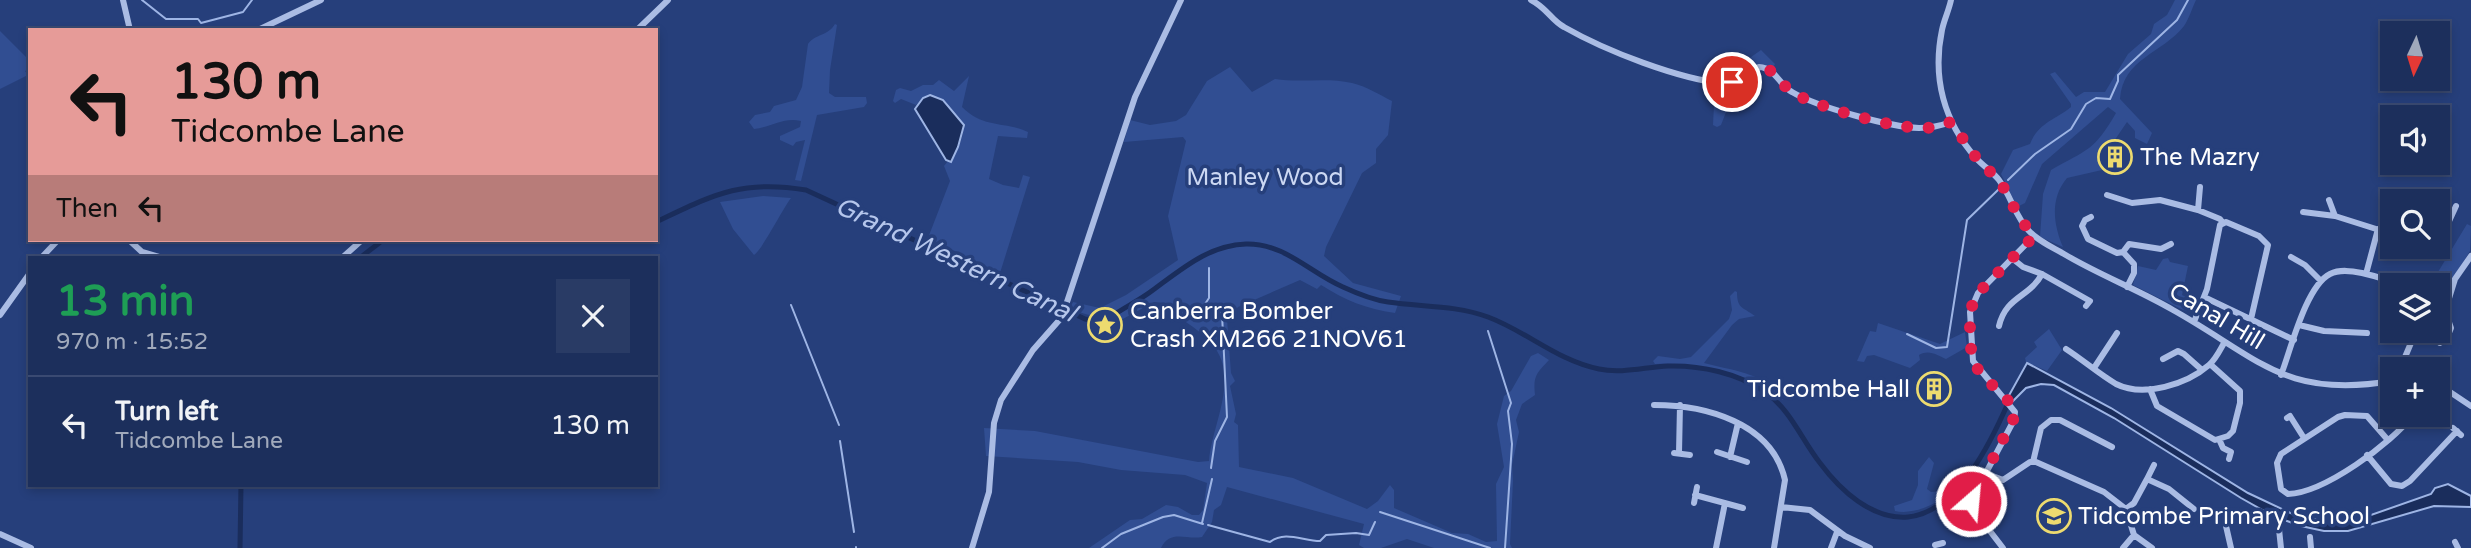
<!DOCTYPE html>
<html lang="en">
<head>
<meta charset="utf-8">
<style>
  :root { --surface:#1c2f5c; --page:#293b65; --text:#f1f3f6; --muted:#a0a9bb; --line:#3a4a72 }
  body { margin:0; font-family:"Varela Round",sans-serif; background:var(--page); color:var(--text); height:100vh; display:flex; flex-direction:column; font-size:26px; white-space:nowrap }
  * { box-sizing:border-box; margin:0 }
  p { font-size:23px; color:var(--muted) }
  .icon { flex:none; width:38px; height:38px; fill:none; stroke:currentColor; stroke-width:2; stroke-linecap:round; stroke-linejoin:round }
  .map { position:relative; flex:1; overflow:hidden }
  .side { position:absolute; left:28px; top:256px; width:630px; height:231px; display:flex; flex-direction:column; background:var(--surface); border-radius:0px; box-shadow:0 4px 10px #0003,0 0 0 2px var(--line) }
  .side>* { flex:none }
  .top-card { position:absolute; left:28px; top:28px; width:630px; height:214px; border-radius:0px; box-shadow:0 4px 10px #0003,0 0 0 2px var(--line); background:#e69b98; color:#111; overflow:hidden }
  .needle { width:46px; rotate:184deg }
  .tools { position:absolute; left:2380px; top:21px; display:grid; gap:14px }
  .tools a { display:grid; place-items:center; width:70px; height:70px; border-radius:0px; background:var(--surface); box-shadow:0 4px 10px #0003,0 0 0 2px var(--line); font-size:35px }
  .pin { position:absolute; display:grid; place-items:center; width:60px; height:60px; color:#fff; margin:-30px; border:4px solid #fff; border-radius:50%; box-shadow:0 2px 7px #0007 }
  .me { position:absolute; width:77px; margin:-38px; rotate:27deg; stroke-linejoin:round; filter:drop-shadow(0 0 5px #0008) }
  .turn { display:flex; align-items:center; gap:24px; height:147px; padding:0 28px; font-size:32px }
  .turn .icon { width:91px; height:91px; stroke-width:2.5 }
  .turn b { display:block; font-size:49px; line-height:60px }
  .then { display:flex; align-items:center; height:66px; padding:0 28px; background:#0003; gap:14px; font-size:26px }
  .round { display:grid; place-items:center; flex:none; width:74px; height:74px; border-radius:0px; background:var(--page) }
  .summary { display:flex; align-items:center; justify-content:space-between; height:119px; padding:0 28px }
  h1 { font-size:42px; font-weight:800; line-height:52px; color:#1e9e55 }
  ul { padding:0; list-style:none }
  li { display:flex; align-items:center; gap:21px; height:98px; padding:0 28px; border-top:2px solid var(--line) }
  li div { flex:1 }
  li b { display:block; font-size:26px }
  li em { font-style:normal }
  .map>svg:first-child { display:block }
</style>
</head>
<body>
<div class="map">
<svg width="2471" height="548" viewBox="0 0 2471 548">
  <rect width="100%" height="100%" fill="#263f7b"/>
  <path fill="#314e92" d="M2175 0H2196C2192 8 2189 19 2184 26 2162 54 2123 58 2120 99L2152 133 2147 144 2135 138V131L2127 122 2112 144 2099 150 2102 170 2067 178C2050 198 2053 224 2063 247L2040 237 2043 194 2051 170C2088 149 2094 151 2116 113L2108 107 2042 164 2025 203 2017 207 2001 174 2013 150 2030 144C2038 123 2055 120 2071 107V104L2050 74 2055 72 2076 97 2084 92H2105L2128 54 2151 34 2154 24 2167 15Z
    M835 24 837 25 830 70 829 93 835 97H866L867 103 864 107 817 115 801 181 795 180 805 140 796 142 793 146 780 140V136L800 127 801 121C783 117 772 127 754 129L749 122 755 115 770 112 774 106 796 100 802 87 808 44C815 34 828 36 835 24Z
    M0 31 30 61V69L25 71 28 75 0 89Z
    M1761 50 1775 64 1769 75 1762 70C1736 75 1730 104 1721 125L1717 127 1713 125 1715 84 1718 75 1730 72Z
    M1230 67 1252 92 1275 79C1301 83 1327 77 1352 83 1366 86 1380 95 1392 101L1388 135 1376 149V163L1362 173 1326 247 1324 256 1353 283 1401 296 1395 313C1366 309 1345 300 1321 285L1317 289 1300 280 1238 307 1227 319 1231 373 1235 381 1230 386 1236 414 1234 422 1238 425 1239 467 1293 478 1367 509 1378 501 1390 485 1394 490V508L1452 533 1468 534 1486 542 1497 541 1496 484 1504 467 1497 424 1504 396 1511 391 1531 356 1538 353 1549 360C1536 374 1533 376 1535 395L1522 404 1516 420 1519 432 1512 465 1513 481 1510 544 1512 548H1434L1407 539 1381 548H1364L1359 545 1364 524 1227 487 1221 505 1214 510 1212 522 1202 537C1186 540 1170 529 1161 548H1089L1130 520 1142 519 1166 505 1178 507 1192 515H1199L1203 510 1207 483 1185 475 1121 470 1078 462 986 456 984 428 1035 431 1198 462 1209 461C1212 423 1242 375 1210 342 1196 326 1178 320 1166 303L1154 302 1121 320 1115 312C1097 318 1087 316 1070 308L1073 302 1100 308 1126 295 1178 260 1168 216 1186 141 1183 137 1124 142 1130 120 1150 125 1176 121 1186 115 1207 81Z
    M969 76 962 107C984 129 1005 121 1028 132L1027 138 998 136 989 179 1003 185 1019 188 1023 175 1030 177 1000 273 928 238 950 181 944 166C954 154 963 144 964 125L943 100 930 95 916 105 901 99 895 103 893 101 896 90 900 88 911 91 923 85H933L939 80 954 91Z
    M763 196 791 198C782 210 762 250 754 255L733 229 720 202Z
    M2467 224 2471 226 2470 251 2449 285 2435 277Z
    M2168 258 2170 262 2188 266 2182 295 2197 303 2195 312 2183 310 2133 285 2138 266 2156 270 2163 259Z
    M1735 291 1737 292C1737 309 1743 307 1755 316L1739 319 1732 325 1704 363C1732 371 1766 372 1783 400H1779C1742 373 1701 362 1655 364L1653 361 1658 356 1680 359 1691 357 1729 319 1732 310 1730 296Z
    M1878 323 1940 344 1965 332 1967 347 1946 359C1937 355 1929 349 1919 355L1920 360 1910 368 1874 355 1867 356 1864 362 1857 361 1870 331 1876 332Z
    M2049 329 2062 350 2047 371 2026 362 2025 358 2037 347 2034 342Z
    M1929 457 1934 463 1927 489 1931 492 1943 491 1954 476 1961 479C1950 499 1917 516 1895 511L1894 506 1912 500 1918 485V471Z"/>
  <path fill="#1a2d5c" stroke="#9eb5e5" stroke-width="2" d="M930 95 943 100 964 125 958 147 951 162 946 160 915 109 923 98Z
    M2027 363 2111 408 2248 493 2301 518 2351 522 2431 494 2435 488 2448 484 2471 496V507L2434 506 2348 531H2324L2301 526 2273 516 2241 498 2114 418 2054 385 2041 384 2026 388 2011 403 2007 399Z"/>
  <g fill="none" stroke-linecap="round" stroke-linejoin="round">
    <path stroke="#9eb5e5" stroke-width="2" d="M142 0 166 19H198L201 23 243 12 252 0
      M2008 180 2035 154 2071 129 2086 104 2096 98 2110 99 2118 81V75L2177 20 2188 0
      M1209 268V298L1205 304 1222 314 1227 417 1215 441 1211 468
      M791 305 839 425
      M1488 331 1511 403 1508 411 1512 444 1505 548
      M1907 334 1936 348 1947 347 1967 220 2000 188
      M840 441 854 532
      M1380 512 1490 548
      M1202 523 1212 479
      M1208 525 1270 542C1285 530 1303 541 1320 541L1326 535 1356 533 1369 535 1375 522
      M856 547V548
      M1102 548 1121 534 1163 517 1174 515 1203 524"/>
    <path stroke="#1a2d5c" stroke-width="5" d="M656 222C713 195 741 179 806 190L1085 319 1097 321 1112 316C1125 307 1140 300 1153 290 1182 269 1209 245 1246 244 1285 243 1310 273 1343 287 1356 293 1373 300 1388 302 1422 307 1455 305 1488 317 1526 331 1558 361 1599 369 1622 374 1645 367 1668 366 1700 365 1738 373 1765 392 1791 410 1801 439 1820 463 1840 490 1872 520 1908 517 1958 512 1991 442 2009 401
      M361 257 383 240
      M240 548 241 485"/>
    <path stroke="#aabce4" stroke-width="6" d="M123 0 130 30
      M1531 0C1547 8 1551 20 1564 27 1606 51 1678 79 1726 84L1759 67C1776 68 1779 85 1792 92 1817 107 1890 127 1919 128 1930 128 1940 126 1951 122
      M1951 0C1949 10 1944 20 1942 30 1932 78 1944 122 1976 158 1983 166 1993 172 1999 180 2011 196 2015 216 2029 231 2038 241 2052 247 2064 254 2099 275 2137 289 2173 310 2259 358 2284 399 2392 381
      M258 30 321 0
      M637 30 668 0
      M2200 187 2198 210 2220 219 2223 223
      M2107 195 2132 203 2160 200 2198 210
      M2329 200 2335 216 2392 234
      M2303 212 2335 216
      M2091 217 2085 220 2082 226 2088 239 2117 253 2123 252 2134 264V273L2127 287
      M2438 236 2445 230 2456 206
      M129 240 142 252 159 257
      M2123 252 2129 244 2161 249 2171 244
      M42 257 58 240
      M343 257 362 240
      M2291 257 2305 265 2320 280
      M2013 259 2023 267 2042 274 2090 301 2086 306
      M2366 274 2378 229
      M2204 297 2294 340
      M2438 312 2445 311 2455 279 2471 256
      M0 315 30 273
      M2194 322 2207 289 2220 225 2226 222 2259 236 2268 245 2251 319
      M2299 325 2324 331 2367 333
      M1999 326C2006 296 2029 298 2042 274
      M2438 331 2440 343
      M2439 337 2448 335 2451 328 2445 311
      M2066 349C2083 360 2099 374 2116 384 2144 398 2187 384 2209 365 2216 359 2220 350 2224 343
      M2163 359 2178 351 2184 354 2202 370
      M2094 368 2117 333
      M2400 369 2416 331
      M2281 375C2291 349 2306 286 2330 274 2340 269 2352 271 2362 273 2375 276 2387 279 2398 285
      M2438 384 2471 406
      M2150 389 2157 406 2215 440 2228 436 2233 431 2240 403V391L2210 364
      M1654 405C1704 405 1772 422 1785 480L1774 548
      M2287 418 2290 416 2304 438
      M2453 428 2461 435
      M2219 439 2223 448 2231 452 2229 459
      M2387 439 2367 416 2345 415 2338 417 2281 454 2277 463 2281 489 2288 494C2324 493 2392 443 2413 415
      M1717 452 1747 462
      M1674 453 1690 455
      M1679 453 1680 405
      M2367 455 2391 484 2402 486 2410 481 2457 431
      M1730 457 1738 423
      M2033 462 2041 428 2051 420H2060L2112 447
      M1985 473 2003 480 2030 462H2036L2104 492 2126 509
      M2147 479 2154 465
      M1695 495 1743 508
      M1694 503 1697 487
      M1781 507 1810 510 1845 536 1870 548
      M2226 526 2231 548
      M2279 529 2281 548
      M0 534 31 548
      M2310 537 2311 548
      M2455 542 2458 548
      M1935 545 1943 543
      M972 548 989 492 994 423 1001 400 1033 350 1062 317 1135 97 1181 0
      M1716 548 1725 503
      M1831 548 1837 532
      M2003 548 1973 509 1971 501 2014 420 2015 412 1973 361 1970 312 1978 293 2034 236
      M2123 548 2134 535
      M2152 548 2134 535 2126 509 2134 503 2147 479 2169 489 2194 509"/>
  </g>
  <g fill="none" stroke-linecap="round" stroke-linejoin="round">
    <path stroke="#e11d48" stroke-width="12" stroke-dasharray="0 21.6" d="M1732 82 1748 71 1764 67C1776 72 1781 85 1792 92 1815 107 1896 129 1924 128 1934 128 1942 125 1951 122L1977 159 2000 181 2020 219 2034 236 1978 293C1970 305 1970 317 1970 331 1971 342 1970 354 1975 364 1983 383 2013 396 2015 416L1971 501"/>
  </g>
  <defs>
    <g id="building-ring" transform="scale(1.75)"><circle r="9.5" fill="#263f7b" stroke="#eddb6f" stroke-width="1.5"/><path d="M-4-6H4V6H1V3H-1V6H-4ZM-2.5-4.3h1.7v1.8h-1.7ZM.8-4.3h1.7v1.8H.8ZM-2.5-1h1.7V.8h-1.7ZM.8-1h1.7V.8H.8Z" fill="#eddb6f"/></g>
    <g id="sight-ring" transform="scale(1.75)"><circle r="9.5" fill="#263f7b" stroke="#eddb6f" stroke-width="1.5"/><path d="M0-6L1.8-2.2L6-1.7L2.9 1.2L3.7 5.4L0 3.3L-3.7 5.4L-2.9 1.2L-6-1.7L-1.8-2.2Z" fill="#eddb6f"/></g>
    <g id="school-ring" transform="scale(1.75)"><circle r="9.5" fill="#263f7b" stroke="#eddb6f" stroke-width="1.5"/><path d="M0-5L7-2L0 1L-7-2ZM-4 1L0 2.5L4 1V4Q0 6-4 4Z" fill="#eddb6f"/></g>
  </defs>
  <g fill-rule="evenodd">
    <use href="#building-ring" x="2115" y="157"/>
    <use href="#sight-ring" x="1105" y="325"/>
    <use href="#building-ring" x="1934" y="389"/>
    <use href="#school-ring" x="2054" y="516"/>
  </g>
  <g text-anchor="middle" stroke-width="7" stroke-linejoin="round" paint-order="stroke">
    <g font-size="24" fill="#fff" stroke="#263f7b" text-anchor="start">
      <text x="2140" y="165">The Mazry</text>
      <text x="1130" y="319">Canberra Bomber<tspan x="1130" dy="28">Crash XM266 21NOV61</tspan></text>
      <text x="1910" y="397" text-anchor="end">Tidcombe Hall</text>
      <text x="2078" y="524">Tidcombe Primary School</text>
    </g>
    <g font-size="24" fill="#ccd8f3" stroke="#263f7b">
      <text x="1265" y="185">Manley Wood</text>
    </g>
    <g font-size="24" fill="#fff" stroke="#263f7b">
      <text transform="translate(2217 316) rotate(31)" y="8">Canal Hill</text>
    </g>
    <g font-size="26" font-style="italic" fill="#b5c6ec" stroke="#263f7b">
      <text transform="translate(956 259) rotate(25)" y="9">Grand Western Canal</text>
    </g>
  </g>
</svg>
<div class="tools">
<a><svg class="needle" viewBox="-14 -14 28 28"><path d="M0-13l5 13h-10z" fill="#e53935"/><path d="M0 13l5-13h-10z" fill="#a0a9bb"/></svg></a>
<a><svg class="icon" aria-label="sound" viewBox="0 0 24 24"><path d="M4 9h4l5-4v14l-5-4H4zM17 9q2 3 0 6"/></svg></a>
<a><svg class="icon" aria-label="search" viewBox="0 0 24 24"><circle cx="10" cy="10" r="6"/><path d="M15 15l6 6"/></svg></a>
<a><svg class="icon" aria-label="layers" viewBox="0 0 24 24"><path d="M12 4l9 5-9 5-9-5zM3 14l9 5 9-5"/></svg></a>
<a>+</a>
</div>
<div class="pin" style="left:1732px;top:82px;background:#d93025"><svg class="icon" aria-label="arrive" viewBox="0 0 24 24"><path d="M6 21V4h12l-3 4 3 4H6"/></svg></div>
<svg class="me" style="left:1971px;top:501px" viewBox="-20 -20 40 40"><circle r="17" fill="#e11d48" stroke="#fff" stroke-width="3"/><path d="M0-11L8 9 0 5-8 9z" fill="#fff"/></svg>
<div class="top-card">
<div class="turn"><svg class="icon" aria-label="left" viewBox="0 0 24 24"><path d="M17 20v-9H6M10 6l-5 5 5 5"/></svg><div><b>130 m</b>Tidcombe Lane</div></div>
<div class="then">Then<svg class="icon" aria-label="left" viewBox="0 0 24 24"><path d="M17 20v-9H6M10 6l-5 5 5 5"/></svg></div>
</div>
<section class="side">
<div class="summary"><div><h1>13 min</h1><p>970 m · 15:52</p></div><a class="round"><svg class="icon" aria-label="close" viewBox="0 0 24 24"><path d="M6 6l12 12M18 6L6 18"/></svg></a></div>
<ul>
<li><svg class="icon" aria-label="left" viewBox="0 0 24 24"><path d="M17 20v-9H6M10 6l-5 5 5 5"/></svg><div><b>Turn left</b><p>Tidcombe Lane</p></div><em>130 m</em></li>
</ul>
</section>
</div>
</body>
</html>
